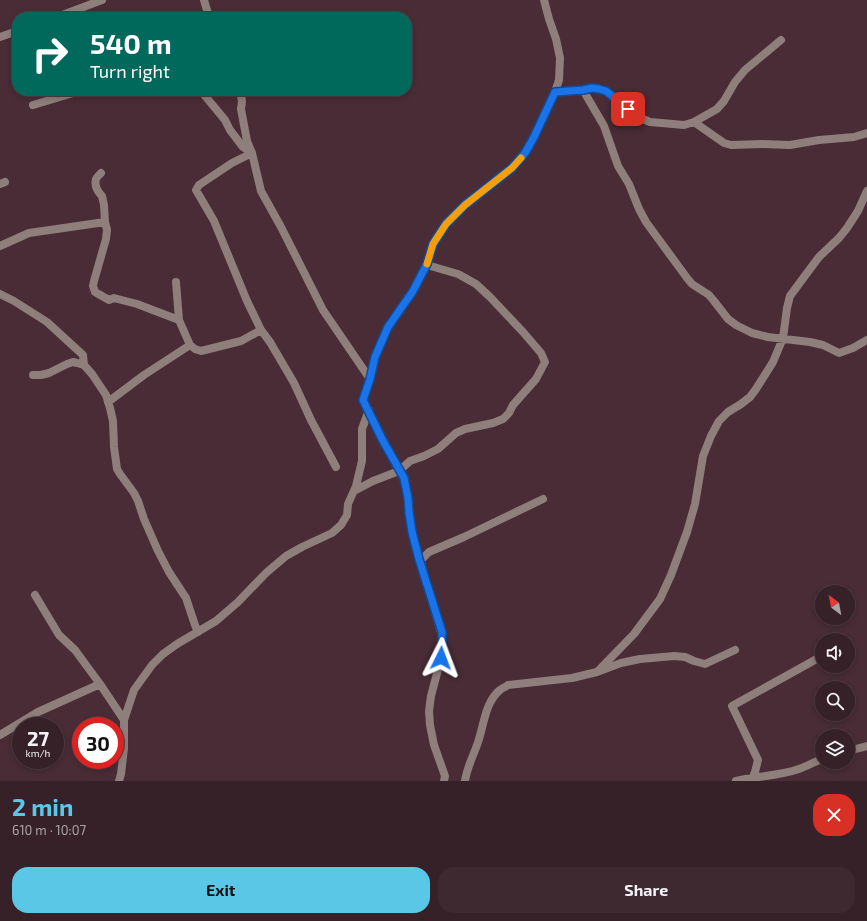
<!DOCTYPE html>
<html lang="en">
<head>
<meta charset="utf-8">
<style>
  :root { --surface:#372128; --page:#3e2930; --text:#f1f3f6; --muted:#aaa3a8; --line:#513e45; --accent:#5bc7e7 }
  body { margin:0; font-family:"Exo 2",sans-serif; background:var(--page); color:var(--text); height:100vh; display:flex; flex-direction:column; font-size:15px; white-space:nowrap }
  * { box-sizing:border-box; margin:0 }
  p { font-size:13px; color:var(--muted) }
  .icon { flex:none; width:22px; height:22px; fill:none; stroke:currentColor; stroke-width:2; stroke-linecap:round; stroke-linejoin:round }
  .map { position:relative; height:781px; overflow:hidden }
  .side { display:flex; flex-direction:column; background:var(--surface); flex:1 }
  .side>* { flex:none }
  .top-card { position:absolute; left:12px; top:12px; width:400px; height:84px; border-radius:16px; box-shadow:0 2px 6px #0003,0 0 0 1px var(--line); background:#00695c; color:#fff; overflow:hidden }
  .needle { width:26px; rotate:328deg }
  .fabs { position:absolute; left:815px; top:585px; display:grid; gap:8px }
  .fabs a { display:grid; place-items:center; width:40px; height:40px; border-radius:50%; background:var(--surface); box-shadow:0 2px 6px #0003,0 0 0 1px var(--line); font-size:20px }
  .speed { position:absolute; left:12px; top:717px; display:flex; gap:8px; font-size:20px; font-weight:700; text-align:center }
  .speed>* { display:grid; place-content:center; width:52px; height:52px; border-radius:50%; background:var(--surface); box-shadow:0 2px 6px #0003,0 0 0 1px var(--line); line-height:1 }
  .speed small { font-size:10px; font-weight:400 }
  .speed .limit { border:6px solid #d22; background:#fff; color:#111 }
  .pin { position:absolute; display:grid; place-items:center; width:34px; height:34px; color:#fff; margin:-17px; border-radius:8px; box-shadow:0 2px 6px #0006 }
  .me { position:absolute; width:44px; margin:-22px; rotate:3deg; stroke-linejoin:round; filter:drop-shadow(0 0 3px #0008) }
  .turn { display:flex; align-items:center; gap:14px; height:84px; padding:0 12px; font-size:18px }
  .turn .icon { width:52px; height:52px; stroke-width:2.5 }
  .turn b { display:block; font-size:28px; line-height:34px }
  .round { display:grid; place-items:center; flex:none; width:42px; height:42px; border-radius:16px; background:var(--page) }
  .summary { display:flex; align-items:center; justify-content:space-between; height:68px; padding:0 12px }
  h1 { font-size:24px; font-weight:700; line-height:30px; color:var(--accent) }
  .primary-button { display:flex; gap:8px; margin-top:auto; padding:8px 12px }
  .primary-button a { flex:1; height:46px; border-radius:16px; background:var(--accent); color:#111; font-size:16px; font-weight:700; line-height:46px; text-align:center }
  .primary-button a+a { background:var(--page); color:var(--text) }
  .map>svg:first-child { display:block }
</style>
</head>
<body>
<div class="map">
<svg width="867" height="781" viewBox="0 0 867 781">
  <rect width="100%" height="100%" fill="#492c35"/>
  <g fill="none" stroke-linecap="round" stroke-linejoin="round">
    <path stroke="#8e7e7c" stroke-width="8" d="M204 0 209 17
      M57 17 102 0
      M0 37 17 31
      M583 90 604 126 618 166 629 184 639 209 646 222 687 278 692 284 709 295 714 301 728 319 736 325 752 333 768 337 810 342 823 345 839 353 853 348 867 340
      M201 91 225 120 230 130 243 147 252 153 232 163 199 185 196 190 214 221 247 301 261 330 270 342 294 383 311 420 336 467
      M240 91 242 101 241 109 247 141 252 153 261 191 281 227 323 310 370 379
      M555 92 583 90 592 88 599 89 606 91 636 116 650 122 684 125 694 122 717 109 724 101 735 82 745 70 781 40
      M33 105 80 91
      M694 122 724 143 731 145 762 144 790 145 819 140 854 137 867 133
      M101 173C99 175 97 177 96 179 94 186 98 192 102 196L104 205 105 222 107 230 106 239 94 281 93 286 95 292 109 300 114 298 137 304 179 320
      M0 184 5 182
      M0 246 29 233 105 222
      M176 282 179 320 190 345 195 349 201 351 241 341 261 330
      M0 294 14 301 47 322 83 355 84 365
      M33 375H41L49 373 67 364 73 362 77 363 84 365 92 374 106 395 110 408 113 421 114 447 117 469 120 474 134 493 138 501 144 519 158 551 169 572 186 598 195 625 198 632
      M108 402 144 375 190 345
      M354 491 373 481 399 471 410 461 424 456 438 449 456 433 465 429 493 423 503 419 509 413 513 405 536 379 545 362 541 353 523 332 490 297 476 284 458 274 427 265
      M422 567 421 560 429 552 464 537 543 499
      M35 595 59 635 75 650 100 684 124 720
      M597 672 634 634 660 599 671 575 687 532 695 504 703 456 711 436 719 421 728 412 741 404 750 397 756 389 773 362 783 338 787 308 790 296 810 269 819 257 839 238 847 228 858 211 867 191
      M0 735 38 712 100 684
      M848 751 867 746
      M753 777 755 772 758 760 732 706 822 656
      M119 781 121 774 124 748V720L134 690 152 665 163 654 177 644 216 621 238 602 266 573 286 556 302 547 332 533 341 525 347 515 348 504 356 486 362 461V429L369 410
      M444 781 445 776 434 745 430 725 429 711 431 696 441 658 442 646 441 632 419 559 412 532 409 512 408 498 404 478 382 439 363 400 370 379 375 357 388 327 413 291 427 265 433 244 446 224 465 205 512 168 525 153 534 137 555 92 559 80 560 58 556 39 549 19 544 0
      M465 781C467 766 475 753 479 739 484 723 486 701 500 690 502 688 506 687 508 685L572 678 597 672 621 663 640 659 674 656 685 657 694 661 705 664 735 650
      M736 781C757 776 779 776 799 769 807 766 814 762 822 759"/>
  </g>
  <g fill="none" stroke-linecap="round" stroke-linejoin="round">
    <g stroke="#114b97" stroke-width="10">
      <path id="route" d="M441 658 442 646V632L419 559 412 532 409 512 408 498 404 478 382 439 363 400 370 379 375 357 388 327 413 291 427 264 433 244 446 224 465 205 512 168 525 153 534 137 555 92 583 90 592 88 599 89 606 91 628 109"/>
    </g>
    <use href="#route" stroke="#1a73e8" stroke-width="7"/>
    <path stroke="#f59e0b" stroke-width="7" d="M427 264 433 244 446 224 465 205 512 168 521 158"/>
  </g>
</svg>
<div class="fabs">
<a><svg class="needle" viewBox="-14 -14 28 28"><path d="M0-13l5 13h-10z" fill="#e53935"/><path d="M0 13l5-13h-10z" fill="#aaa3a8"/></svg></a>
<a><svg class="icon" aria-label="sound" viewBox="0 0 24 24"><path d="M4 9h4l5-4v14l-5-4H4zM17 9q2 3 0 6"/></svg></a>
<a><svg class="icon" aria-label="search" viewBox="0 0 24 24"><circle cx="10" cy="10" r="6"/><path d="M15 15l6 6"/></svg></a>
<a><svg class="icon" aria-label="layers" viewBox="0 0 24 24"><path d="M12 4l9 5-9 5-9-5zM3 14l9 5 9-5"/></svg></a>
</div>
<div class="speed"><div>27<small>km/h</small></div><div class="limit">30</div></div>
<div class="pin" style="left:628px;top:109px;background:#d93025"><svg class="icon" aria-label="arrive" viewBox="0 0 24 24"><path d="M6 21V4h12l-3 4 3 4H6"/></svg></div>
<svg class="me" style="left:441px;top:658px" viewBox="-20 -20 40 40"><path d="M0-17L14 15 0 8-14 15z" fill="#1a73e8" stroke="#fff" stroke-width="4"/></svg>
<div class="top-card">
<div class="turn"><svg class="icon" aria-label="right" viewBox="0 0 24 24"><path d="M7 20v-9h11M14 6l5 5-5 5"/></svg><div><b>540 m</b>Turn right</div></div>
</div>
</div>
<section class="side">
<div class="summary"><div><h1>2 min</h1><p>610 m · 10:07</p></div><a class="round" style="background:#d93025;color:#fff"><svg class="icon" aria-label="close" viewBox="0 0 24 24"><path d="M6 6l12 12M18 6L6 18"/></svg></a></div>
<div class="primary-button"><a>Exit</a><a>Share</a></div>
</section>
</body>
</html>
